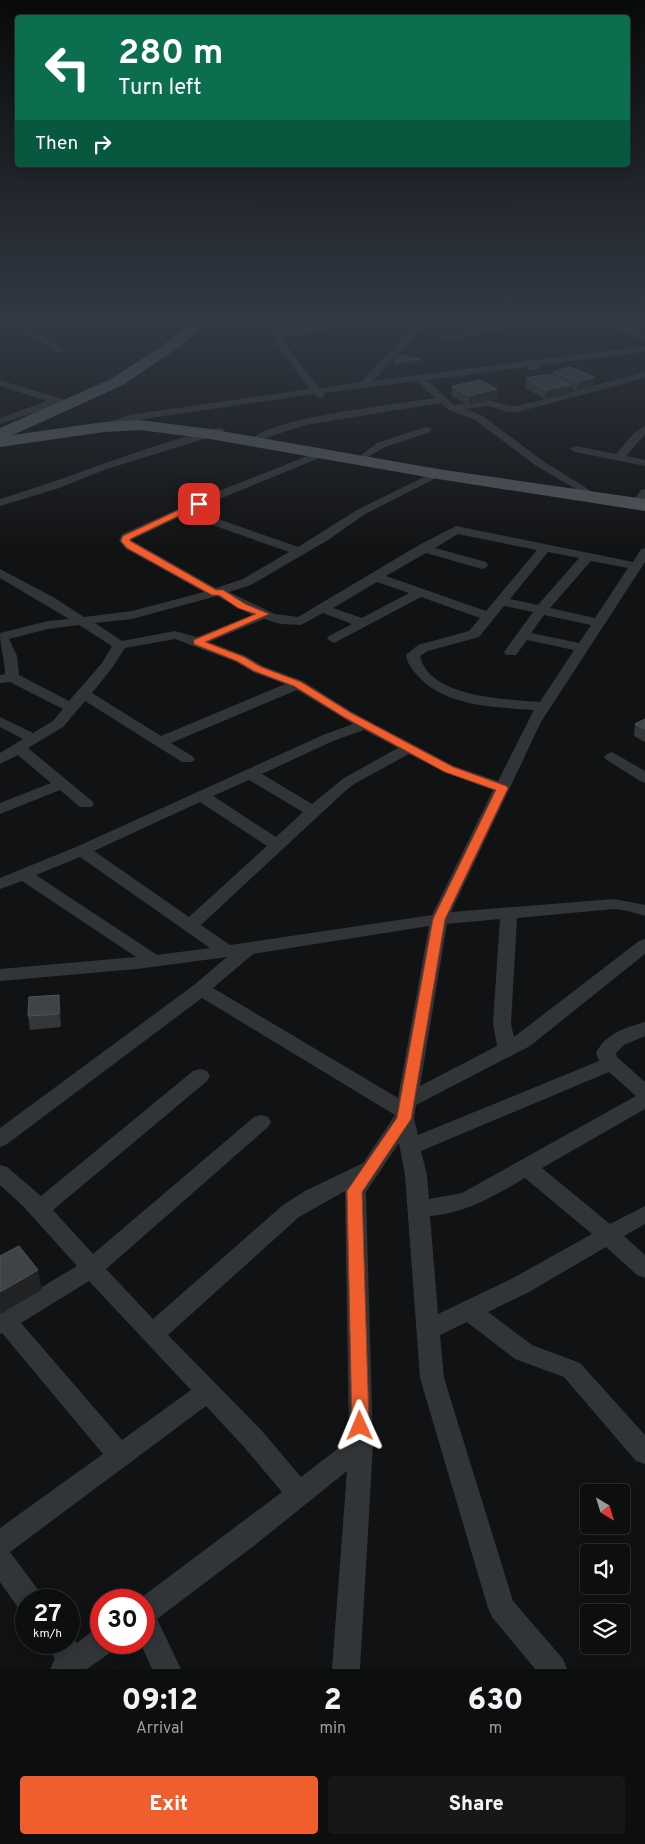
<!DOCTYPE html>
<html lang="en">
<head>
<meta charset="utf-8">
<style>
  :root { --surface:#0d0e0e; --page:#161717; --text:#f1f3f6; --muted:#9a9c9e; --line:#2d2e2e; --accent:#f05e2d }
  body { margin:0; font-family:Overpass,sans-serif; background:var(--page); color:var(--text); height:100vh; display:flex; flex-direction:column; font-size:19px; white-space:nowrap }
  * { box-sizing:border-box; margin:0 }
  p { font-size:16px; color:var(--muted) }
  .icon { flex:none; width:28px; height:28px; fill:none; stroke:currentColor; stroke-width:2; stroke-linecap:round; stroke-linejoin:round }
  .map { position:relative; height:1669px; overflow:hidden }
  .panel { display:flex; flex-direction:column; background:var(--surface); flex:1 }
  .panel>* { flex:none }
  .guide { position:absolute; left:15px; top:15px; width:615px; height:152px; border-radius:5px; box-shadow:0 2px 12px #0003,0 0 0 1px var(--line); background:#0b6e4f; color:#fff; overflow:hidden }
  .needle { width:32px; rotate:142deg }
  .fabs { position:absolute; left:580px; top:1484px; display:grid; gap:10px }
  .fabs a { display:grid; place-items:center; width:50px; height:50px; border-radius:5px; background:var(--surface); box-shadow:0 2px 12px #0003,0 0 0 1px var(--line); font-size:25px }
  .speed { position:absolute; left:15px; top:1589px; display:flex; gap:10px; font-size:25px; font-weight:700; text-align:center }
  .speed>* { display:grid; place-content:center; width:65px; height:65px; border-radius:50%; background:var(--surface); box-shadow:0 2px 12px #0003,0 0 0 1px var(--line); line-height:1 }
  .speed small { font-size:12px; font-weight:400 }
  .speed .limit { border:8px solid #d22; background:#fff; color:#111 }
  .pin { position:absolute; display:grid; place-items:center; width:42px; height:42px; color:#fff; margin:-21px; border-radius:10px; box-shadow:0 2px 8px #0006 }
  .me { position:absolute; width:55px; margin:-28px; rotate:359deg; stroke-linejoin:round; filter:drop-shadow(0 0 4px #0008) }
  .turn { display:flex; align-items:center; gap:18px; height:105px; padding:0 20px; font-size:22px }
  .turn .icon { width:65px; height:65px; stroke-width:2.5 }
  .turn b { display:block; font-size:35px; line-height:42px }
  .then { display:flex; align-items:center; height:48px; padding:0 20px; background:#0003; gap:10px; font-size:19px }
  .eta { display:flex; justify-content:space-evenly; align-items:center; height:85px; text-align:center }
  .eta b { font-size:30px; font-weight:800; line-height:35px }
  .button { display:flex; gap:10px; margin-top:auto; padding:10px 20px }
  .button a { flex:1; height:58px; border-radius:5px; background:var(--accent); color:#fff; font-size:20px; font-weight:800; line-height:58px; text-align:center }
  .button a+a { background:var(--page); color:var(--text) }
  .map>svg:first-child { display:block }
</style>
</head>
<body>
<div class="map">
<svg width="645" height="1669" viewBox="0 0 645 1669">
  <rect width="100%" height="100%" fill="#111213"/>
  <g fill="none" stroke-linecap="round" stroke-linejoin="round">
    <path fill="#323538" fill-rule="evenodd" d="M4 319H15L65 350 60 353 57 352Z
      M46 319H55L57 321 52 324Z
      M104 319H118L99 326 94 323Z
      M232 319H246L264 324 267 319H275L273 325 277 332 308 328 343 319H357L356 321 308 334 280 337 319 388 361 382 421 319H431L373 381 645 346V352L427 380 454 405 488 400 509 406H518L645 372V378L518 412H508L488 406 466 409 483 416 543 461 588 489 590 491 588 493 584 494 535 465 475 420 449 410 441 403 305 425 260 440 255 437C274 418 402 403 435 398L417 381 323 393 325 396 320 399 314 394 131 421 108 429H100L99 427 100 425 129 415 309 389 267 331Z
      M506 319H517L500 330 447 341 442 338 447 335 494 326Z
      M596 319 617 320 645 334V341Z
      M0 380 62 399 70 405 65 408 56 405 0 424V418L47 401 0 386Z
      M645 426V434L626 456 645 460V466L575 452 570 449 575 446 616 454 634 433Z
      M426 427 430 428 431 430 430 432 385 447 366 458 361 455 377 443Z
      M219 428 223 429 224 431 223 433 107 469 59 488 0 506V499C73 477 144 446 219 428Z
      M320 451 325 454 324 456 193 510 298 547 357 510 434 472H442L444 474 365 514 328 540 251 585 229 592 275 614 298 617 419 545 456 526 633 562 641 549 645 548V562L541 722 451 912 614 899 645 905V916L628 911 614 909 517 918 511 1024 514 1037 639 941 645 939V954L530 1046 416 1105 414 1119 418 1135 599 1061 596 1053C606 1033 625 1028 645 1022V1036L624 1045 616 1053 617 1057 645 1082V1109L542 1168 610 1224 645 1206V1224L624 1236 645 1255V1278L637 1275 606 1247 529 1292 488 1312 532 1345 580 1363 645 1435V1464L636 1461 564 1377 515 1359 467 1322 440 1335 444 1378 513 1601 563 1659 567 1669H535L492 1617 488 1608 420 1378 405 1175 399 1143 366 1192 373 1445 360 1669H332L347 1471 255 1545 157 1619 181 1669H152L140 1642H144V1600H138L282 1492 244 1447 206 1406 10 1552 39 1591 43 1600H26V1612L19 1609 0 1582V1528L103 1454 2 1333 0 1334V1312L77 1266 23 1206 0 1185V1165L7 1167 41 1196 193 1071 200 1069 207 1071 210 1076 207 1081 53 1210 93 1254 254 1117 261 1115 268 1117 271 1122 268 1127 106 1269 153 1319 283 1205 305 1191 363 1163 395 1115 202 998 7 1144 0 1147V1128L194 985 227 957 137 969 0 981V969L136 957 22 881 0 889V878L76 847 323 735 353 724 297 690 171 743 192 756 195 759 192 762H182L85 701 63 727 28 748 92 801 94 804 92 807H80L60 790 0 814V803L51 783 18 755 0 764V753L23 739 0 727V717L33 733 53 721 63 709 10 682 0 683V675L5 674C5 660 0 647 0 633L48 621 69 619 0 578V569L53 597 84 617 132 611 204 592 126 549 119 541 122 534 209 495ZM184 515 289 552 243 579 216 588 131 540ZM458 534 537 550 486 611 386 576 426 553 482 569 486 568 488 565 486 562 435 548ZM548 552 579 558 538 605 510 599ZM591 561 628 568 595 618 550 608ZM377 582 409 593 362 618 333 608ZM217 596 252 615 197 637 175 631 122 641 95 623 132 619ZM421 597 480 618 469 631 418 645 406 655C407 663 412 669 417 675 445 707 495 707 534 710L498 781 454 766 352 712 303 681 263 666 246 656 209 642 264 619 281 624 301 625 323 613 352 624 329 636 327 639 334 643ZM504 606 533 612 504 652 506 655H516L527 640 574 650 540 702C506 699 429 698 420 656L428 651 479 637ZM544 615 591 625 579 643 531 633ZM79 625 112 646 102 663 69 701 19 675 17 656 9 639 48 629ZM175 639 236 662 253 672 285 684 161 736 92 693 112 668 125 648ZM364 730 398 748 344 778 312 804 262 774 333 741ZM409 754 444 772 493 790 432 915 230 945 201 925 343 793 354 784ZM249 780 303 812 276 837 213 796ZM200 802 267 846 189 917 94 851ZM80 857 210 948 157 955 36 875ZM500 919 493 1024 497 1046 420 1086 447 924ZM429 926 398 1098 213 988 253 954ZM609 1072 636 1096 462 1193 429 1199 427 1175 421 1151ZM525 1178 592 1234 513 1278 438 1314 430 1216C466 1213 494 1196 525 1178ZM345 1191 349 1440 301 1477 262 1431 168 1335 299 1217ZM89 1281 191 1390 122 1440 21 1323Z
      M645 489V501L640 503 636 502 634 500 641 490Z
      M612 752 645 771V783L640 781 607 760 604 757 607 754Z
      M101 1628V1642H115L111 1652 87 1669H50L55 1659 46 1642H69V1632L77 1643 91 1632Z"/>
    <path fill="#323538" fill-rule="evenodd" d="M529 359 533 360 539 367 537 370H529L523 363 525 360Z"/>
    <path fill="#4e5457" fill-rule="evenodd" d="M195 319H211L179 347 123 385 13 435 104 422 140 420 210 429 438 469 645 499V511L438 479 210 439 140 430 104 432 0 447V428L111 379 169 341Z"/>
  </g>
  <path fill="#343638" d="M415 319V323L411 328 385 325V320Z
    M590 319H621L620 326 612 329 590 321Z
    M553 372 595 377 594 386 577 391 569 388V394L545 399 525 388 526 378 552 376Z
    M452 386 497 389V399L469 405 452 396Z
    M645 719V742L634 736 635 724Z
    M61 1008V1027L30 1030 28 1016Z"/>
  <path fill="#212224" d="M415 319V323L411 328V323Z
    M616 319H621L620 326 612 329 613 320Z
    M420 359V363L394 366 395 362Z
    M595 377 594 386 577 391 578 382Z
    M570 385 569 394 545 399 546 390Z
    M497 389V399L469 405V396Z
    M59 995 61 1008V1027L59 1014Z
    M38 1270 42 1290 0 1314V1292Z"/>
  <path fill="#404345" stroke="#505457" d="M387 319H415L411 323 385 320Z
    M399 355 420 359 395 362Z
    M569 367 595 377 578 382 553 372Z
    M549 374 570 385 546 390 526 378Z
    M480 380 497 389 469 396 452 386Z
    M645 719V729L635 724Z
    M59 995V1014L28 1016 29 997Z
    M19 1246 38 1270 0 1292V1256Z"/>
  <linearGradient id="sky" x2="0" y2="1"><stop stop-color="#090a0a"/><stop offset="0.58" stop-color="#323944"/><stop offset="1" stop-color="#323944" stop-opacity="0"/></linearGradient>
  <rect width="645" height="552" fill="url(#sky)"/>
  <path fill="#f05e2d" stroke="#9c3d1d" d="M196 502 203 504 130 539V541L216 590H223L245 604 269 614 205 642 244 657 261 667 301 682 351 713 453 767 506 786 508 788 445 919 411 1119 362 1192 369 1426 366 1431 360 1433 354 1431 352 1426 347 1191 397 1118 433 919 496 790 445 772 344 717 294 686 254 671 237 661 194 644V640L256 614 238 608 219 595H212L127 548 121 541 123 536Z"/>
</svg>
<div class="fabs">
<a><svg class="needle" viewBox="-14 -14 28 28"><path d="M0-13l5 13h-10z" fill="#e53935"/><path d="M0 13l5-13h-10z" fill="#9a9c9e"/></svg></a>
<a><svg class="icon" aria-label="sound" viewBox="0 0 24 24"><path d="M4 9h4l5-4v14l-5-4H4zM17 9q2 3 0 6"/></svg></a>
<a><svg class="icon" aria-label="layers" viewBox="0 0 24 24"><path d="M12 4l9 5-9 5-9-5zM3 14l9 5 9-5"/></svg></a>
</div>
<div class="speed"><div>27<small>km/h</small></div><div class="limit">30</div></div>
<div class="pin" style="left:199px;top:504px;background:#d93025"><svg class="icon" aria-label="arrive" viewBox="0 0 24 24"><path d="M6 21V4h12l-3 4 3 4H6"/></svg></div>
<svg class="me" style="left:360px;top:1426px" viewBox="-20 -20 40 40"><path d="M0-17L14 15 0 8-14 15z" fill="#f05e2d" stroke="#fff" stroke-width="4"/></svg>
<div class="guide">
<div class="turn"><svg class="icon" aria-label="left" viewBox="0 0 24 24"><path d="M17 20v-9H6M10 6l-5 5 5 5"/></svg><div><b>280 m</b>Turn left</div></div>
<div class="then">Then<svg class="icon" aria-label="right" viewBox="0 0 24 24"><path d="M7 20v-9h11M14 6l5 5-5 5"/></svg></div>
</div>
</div>
<section class="panel">
<div class="eta">
<div><b>09:12</b><p>Arrival</p></div>
<div><b>2</b><p>min</p></div>
<div><b>630</b><p>m</p></div>
</div>
<div class="button"><a>Exit</a><a>Share</a></div>
</section>
</body>
</html>
